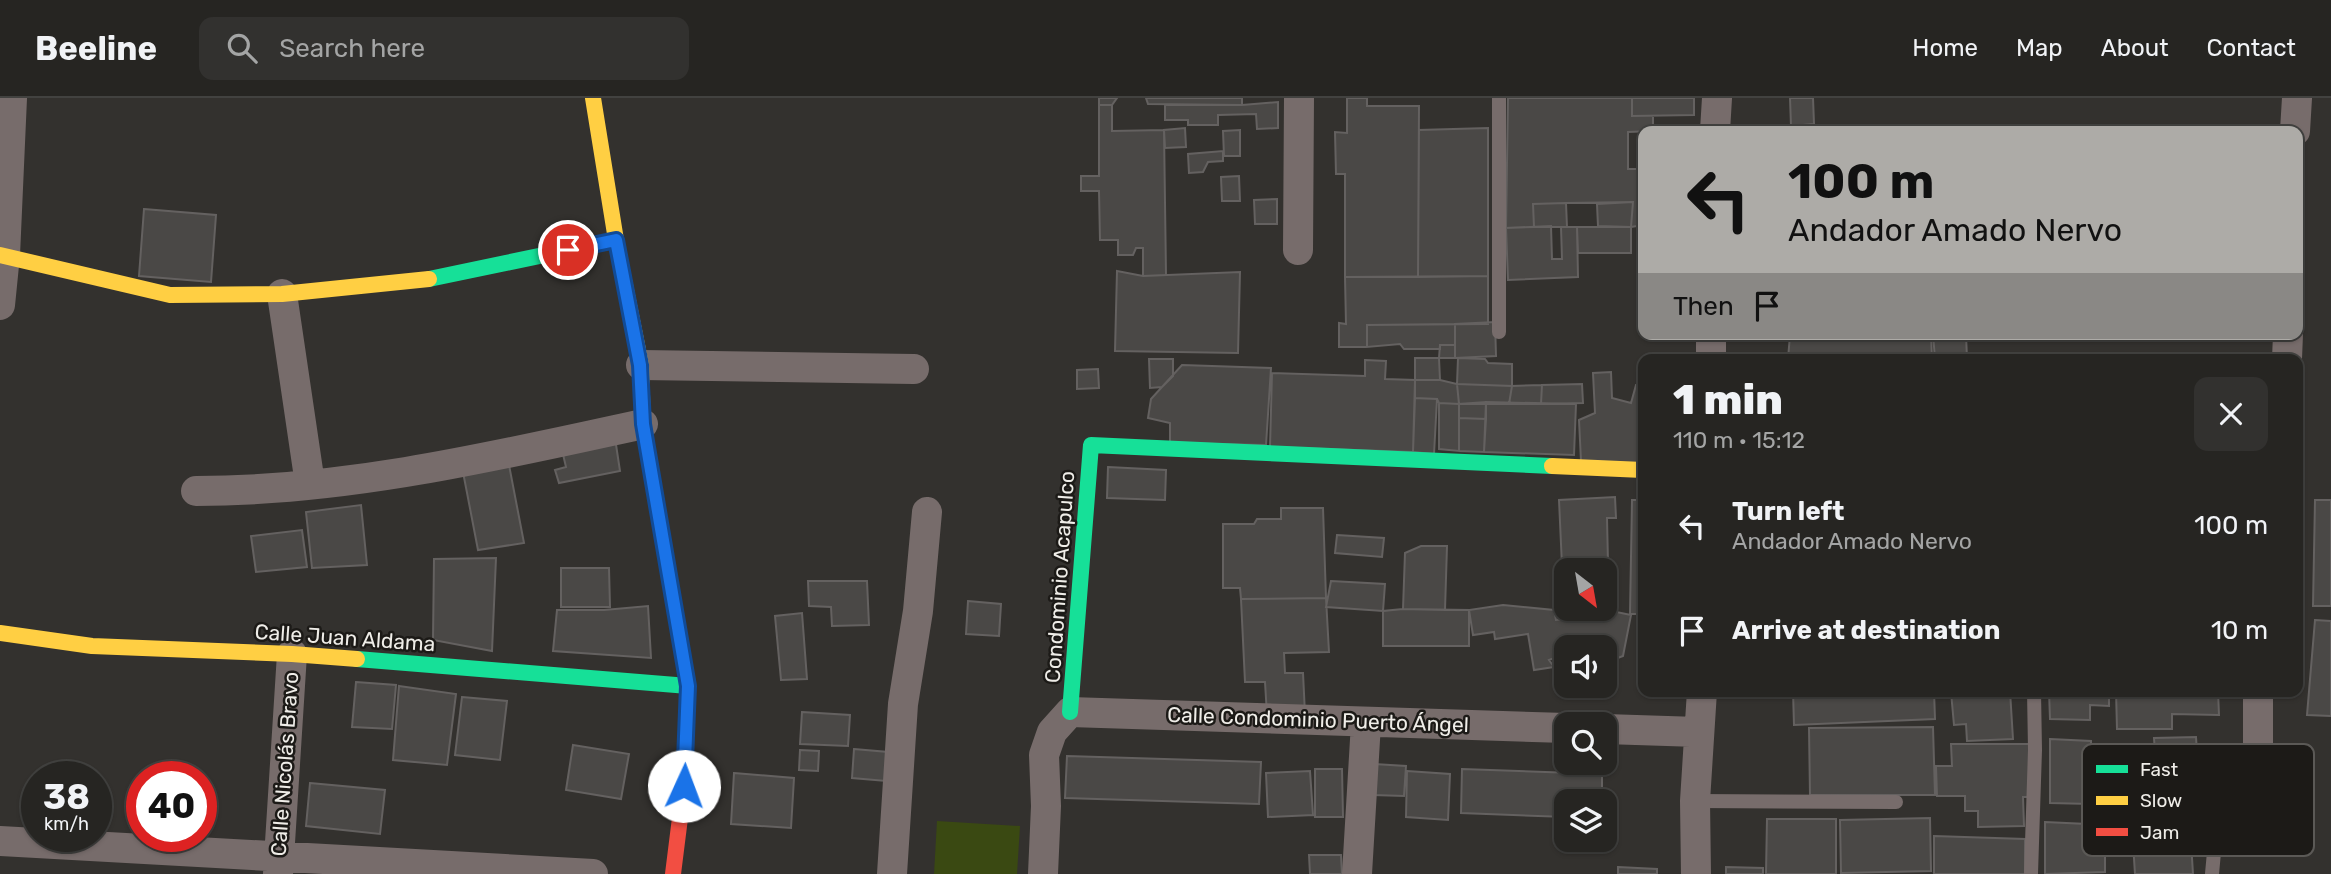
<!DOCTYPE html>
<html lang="en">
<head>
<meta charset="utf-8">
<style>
  :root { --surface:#262522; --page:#32312f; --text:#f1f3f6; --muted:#a4a5a5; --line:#424240 }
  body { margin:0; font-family:Rubik,sans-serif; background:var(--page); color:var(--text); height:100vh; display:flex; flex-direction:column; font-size:26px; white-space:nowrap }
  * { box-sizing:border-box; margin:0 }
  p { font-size:23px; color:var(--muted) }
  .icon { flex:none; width:38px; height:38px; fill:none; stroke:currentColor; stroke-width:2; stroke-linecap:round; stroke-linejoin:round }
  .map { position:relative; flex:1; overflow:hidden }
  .details { position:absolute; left:1638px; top:256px; width:665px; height:343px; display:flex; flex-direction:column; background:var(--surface); border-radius:14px; box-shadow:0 2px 5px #0004,0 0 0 2px var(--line) }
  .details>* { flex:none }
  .hud { position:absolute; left:1638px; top:28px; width:665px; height:214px; border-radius:14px; box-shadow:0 2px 5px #0004,0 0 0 2px var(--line); background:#adaba7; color:#111; overflow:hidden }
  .needle { width:46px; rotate:149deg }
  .fabs { position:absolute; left:1554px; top:460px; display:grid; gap:14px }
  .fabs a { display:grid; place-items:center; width:63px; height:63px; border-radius:14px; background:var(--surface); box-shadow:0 2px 5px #0004,0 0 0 2px var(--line); font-size:35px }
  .speed { position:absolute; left:21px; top:663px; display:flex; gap:14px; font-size:35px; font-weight:700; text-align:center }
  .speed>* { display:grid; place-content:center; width:91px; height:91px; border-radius:50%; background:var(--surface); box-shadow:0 2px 5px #0004,0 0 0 2px var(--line); line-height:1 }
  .speed small { font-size:18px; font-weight:400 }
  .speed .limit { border:10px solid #d22; background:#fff; color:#111 }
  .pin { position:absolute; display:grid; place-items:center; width:60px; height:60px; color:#fff; margin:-30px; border:4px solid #fff; border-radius:50%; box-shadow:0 2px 7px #0007 }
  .me { position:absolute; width:77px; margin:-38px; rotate:2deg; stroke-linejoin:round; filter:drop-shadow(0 0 5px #0008) }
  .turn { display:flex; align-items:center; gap:24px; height:147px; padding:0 35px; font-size:32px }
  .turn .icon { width:91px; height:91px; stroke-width:2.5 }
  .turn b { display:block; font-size:49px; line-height:60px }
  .then { display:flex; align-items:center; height:66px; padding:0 35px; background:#0003; gap:14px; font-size:26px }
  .round { display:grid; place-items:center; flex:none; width:74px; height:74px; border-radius:14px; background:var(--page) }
  .overview { display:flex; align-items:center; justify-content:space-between; height:119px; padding:0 35px }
  h1 { font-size:42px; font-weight:800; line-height:52px }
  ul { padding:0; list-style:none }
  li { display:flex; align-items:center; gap:21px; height:105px; padding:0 35px }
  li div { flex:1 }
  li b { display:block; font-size:26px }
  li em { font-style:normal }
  header { display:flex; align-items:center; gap:42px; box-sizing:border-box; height:98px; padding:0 35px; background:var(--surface); border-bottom:2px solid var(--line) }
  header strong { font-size:33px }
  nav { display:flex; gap:38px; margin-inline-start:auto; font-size:24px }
  .search { width:490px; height:63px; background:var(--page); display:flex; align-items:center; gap:18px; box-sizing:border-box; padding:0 24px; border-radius:14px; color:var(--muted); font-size:26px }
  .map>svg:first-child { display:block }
</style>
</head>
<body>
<header>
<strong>Beeline</strong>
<div class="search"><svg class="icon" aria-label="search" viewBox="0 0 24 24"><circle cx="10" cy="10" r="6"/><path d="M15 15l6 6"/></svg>Search here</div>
<nav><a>Home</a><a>Map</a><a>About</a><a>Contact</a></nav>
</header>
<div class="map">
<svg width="2331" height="776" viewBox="0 0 2331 776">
  <rect width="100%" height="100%" fill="#33312e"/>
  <path fill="#3a4912" d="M937 723 1020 728 1017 776H934Z"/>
  <path fill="#4a4846" stroke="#646160" stroke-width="2" d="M1099 0H1117L1112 7H1099Z
    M1146 0H1242V7L1148 6Z
    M1347 0H1367V8H1419L1418 179H1345V76H1336L1335 34 1347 35Z
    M1508 0H1632V18H1653V33L1628 34V71H1643V127L1631 129 1633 104 1566 105 1533 106 1534 129 1506 130Z
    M1632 0H1694V17L1632 18Z
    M1790 0H1813L1814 26 1791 28Z
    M1278 4V30L1257 31 1256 16 1218 17V27H1188V22H1165V7H1242Z
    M1099 7H1112V33L1164 32 1166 177 1143 178V150H1136L1133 157H1118V142H1100L1099 93H1081V78H1099Z
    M1185 30 1186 49 1165 50 1164 32Z
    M1488 30V178L1418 179 1419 32Z
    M1240 32V58H1224L1223 33Z
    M1223 53V63L1208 64 1203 74 1189 75 1188 56Z
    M1239 78 1240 103H1222L1221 79Z
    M1277 101V126H1255L1254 102Z
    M1633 104 1631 129 1598 128 1597 106Z
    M1566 105 1567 129H1534L1533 106Z
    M144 111 216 117 211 184 139 178Z
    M1551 128 1552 161H1562L1561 129H1577L1578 179 1508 182 1506 130Z
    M1577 129H1631V155H1578Z
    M1117 173 1143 178 1240 174 1238 255 1115 253Z
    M1488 178V226L1367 227V249H1339V225L1346 226 1345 179Z
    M1495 224 1496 258 1455 260V226Z
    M1455 226V247H1440V251H1404L1400 246 1367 249V227Z
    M1931 236 1932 261H1788L1790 237Z
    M1933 236H1966L1967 261H1935Z
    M1440 247H1455V260H1439Z
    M1415 260H1439L1440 282H1415Z
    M1458 260 1485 261 1488 265 1512 266V288L1457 286Z
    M1149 261H1173V278L1162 289 1150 290Z
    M1365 262 1386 263 1385 281 1415 282 1413 354 1270 349 1272 275 1365 278Z
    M1182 267 1271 270 1266 347 1170 345V325L1148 320 1151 301Z
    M1098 271 1099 290 1077 291V272Z
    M1611 274 1612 300 1631 305 1636 287H1643V367L1581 363 1579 322 1595 315 1593 275Z
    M1415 282H1440L1457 286 1459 306 1439 305 1437 301 1415 300Z
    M1457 286 1512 288 1509 306H1459Z
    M1582 286 1583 305 1541 306 1542 287Z
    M1542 287 1541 306H1509L1512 288Z
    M1415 300 1437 301 1434 356 1413 354Z
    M1486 304 1576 306 1574 357 1484 354Z
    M1486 304V321L1459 320V306Z
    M1439 305 1459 306V353L1439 351Z
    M1459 320 1486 321 1484 354 1459 353Z
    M615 340 620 373 559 385 555 372 566 369 562 352Z
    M509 367 524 445 478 452 463 374Z
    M1108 369 1166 372 1165 402 1107 400Z
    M1615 399 1616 420H1607L1608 465 1562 468 1559 402Z
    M1632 402H1643V516H1630Z
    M2315 402H2331V508H2313Z
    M361 407 367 467 312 470 306 414Z
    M1281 410H1323L1326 500 1241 501 1240 490H1223V426H1254L1257 421H1281Z
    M302 432 307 469 256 474 251 438Z
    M1337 437 1384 440 1382 459 1335 455Z
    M1421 448H1447L1445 512 1403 511 1405 455Z
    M496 460 492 553 433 542 434 461Z
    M561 470H609L610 509H561Z
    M808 483H867L869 527 832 528 831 509 809 508Z
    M1331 483 1385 486 1383 513 1326 509Z
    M1326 500 1329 554 1284 555 1285 575H1303L1305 616 1267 617 1265 584H1245L1241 501Z
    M968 503 1001 506 999 538 966 536Z
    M1503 507 1554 512 1556 522 1565 521 1567 511H1602L1631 517 1623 558 1605 565V550H1566V568L1562 557 1549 562 1554 569 1534 572 1528 536 1495 541 1494 534 1473 537 1469 512Z
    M648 508 651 560 553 553 557 512H604Z
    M1403 511 1469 512V548H1383V513Z
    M802 515 807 581 781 582 775 518Z
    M2315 522 2331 523V618L2307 617Z
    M356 584 396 587 392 631 352 629Z
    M399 588 456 596 447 667 393 662Z
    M1793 593H1934L1935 621 1794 627Z
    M1968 593H2010L2013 641 1967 643 1966 626 1954 627 1951 594Z
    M2049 593H2109V608L2090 607V622L2050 621Z
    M2116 593H2218L2219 617 2172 616V631H2117Z
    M462 599 507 603 500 662 455 657Z
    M802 614 850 617 848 648 800 646Z
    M1933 629 1935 697H1810L1809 630Z
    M2196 639 2200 703 2154 704 2153 688H2141L2139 656 2155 655 2154 640Z
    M2050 641 2091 643V657L2109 658 2110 692 2091 690V706L2050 705Z
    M1951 646H2030L2031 699H2023L2024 728 1978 729V713H1965V698H1937L1936 668H1952Z
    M573 647 629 656 621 701 566 692Z
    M854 651 888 654 886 683 852 680Z
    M800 652 819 653 818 673 799 672Z
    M1067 658 1261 664 1259 706 1065 700Z
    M1374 666 1406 668 1404 698 1373 697Z
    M1315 671H1342L1343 719H1315Z
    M1462 671 1602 676V704H1566V719L1461 715Z
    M1310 673 1313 717 1268 719 1266 675Z
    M1407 673 1450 676 1448 722 1406 719Z
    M734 675 794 680 791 730 731 726Z
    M310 685 385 692 380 736 306 728Z
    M1930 720 1931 773 1841 775 1840 722Z
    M1767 721H1836V776H1766Z
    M2045 724 2087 726V740L2105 741V774L2045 776Z
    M2190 728 2193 776H2135L2133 745 2149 744 2148 729Z
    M1934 738 2025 741V776H1934Z
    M1309 757H1341L1342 776H1310Z
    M1618 769 1657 771V776H1618Z
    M1726 769 1763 770V776H1726Z"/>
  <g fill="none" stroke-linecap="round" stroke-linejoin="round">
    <path stroke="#776c6b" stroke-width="14" d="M1499 234V0
      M1695 703 1896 704
      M2031 776 2035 652 2034 593
      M2212 776 2223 656 2258 650"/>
    <path stroke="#776c6b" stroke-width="30" d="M1715 33 1717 0
      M2295 33 2297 0
      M1298 152 1299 0
      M282 196 310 386
      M0 207 5 157 12 0
      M1711 261V236
      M2287 261 2288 236
      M641 267 914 271
      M196 393C347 393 496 358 643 326
      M2258 593V650
      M1605 631 1698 634
      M0 743 593 776
      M278 776 292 556
      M892 776 903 606 918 513 927 414
      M1043 776 1046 708 1044 657 1052 634 1070 614 1566 630
      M1357 776 1366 625
      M1696 776 1695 703 1702 593"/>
    <path stroke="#16e098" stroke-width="16" d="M429 181 616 142
      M357 561 688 588
      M1070 614 1091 347 1552 368"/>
    <path stroke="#ffcf43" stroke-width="16" d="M593 0 616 142 641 267 643 326 681 547
      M0 157 170 197 282 196 429 181
      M1552 368 1643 372
      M0 535 92 548 292 556 357 561"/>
    <path stroke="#f24e42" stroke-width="16" d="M673 776 684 688 688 588 681 547"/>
  </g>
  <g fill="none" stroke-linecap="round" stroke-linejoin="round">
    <g stroke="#114b97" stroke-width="18">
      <path id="route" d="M568 152 616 142 640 267 643 326 688 588 684 688"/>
    </g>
    <use href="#route" stroke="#1a73e8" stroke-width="12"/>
  </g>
  <g text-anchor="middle" stroke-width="5" stroke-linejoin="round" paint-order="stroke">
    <g font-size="21" fill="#efede8" stroke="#1c1a17">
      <text transform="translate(1060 479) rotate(-86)" y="7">Condominio Acapulco</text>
      <text transform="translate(345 540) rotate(4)" y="7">Calle Juan Aldama</text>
      <text transform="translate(1318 622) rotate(2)" y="7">Calle Condominio Puerto Ángel</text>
      <text transform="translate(285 666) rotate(-86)" y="7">Calle Nicolás Bravo</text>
    </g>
  </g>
  <rect x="2082" y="646" width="232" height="112" rx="10" fill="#1c1a17" stroke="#5b5956" stroke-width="2"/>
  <rect x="2096" y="667" width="32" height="8" fill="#16e098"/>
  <rect x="2096" y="698" width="32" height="9" fill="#ffcf43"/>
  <rect x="2096" y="730" width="32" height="8" fill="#f24e42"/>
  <g font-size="19" fill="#efede8">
    <text x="2140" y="678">Fast</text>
    <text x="2140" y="709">Slow</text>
    <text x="2140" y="741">Jam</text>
  </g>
</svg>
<div class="fabs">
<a><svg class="needle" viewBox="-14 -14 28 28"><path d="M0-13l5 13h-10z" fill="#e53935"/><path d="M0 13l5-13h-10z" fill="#a4a5a5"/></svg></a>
<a><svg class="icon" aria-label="sound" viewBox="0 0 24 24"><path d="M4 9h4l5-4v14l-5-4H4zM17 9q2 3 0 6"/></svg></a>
<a><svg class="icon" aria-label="search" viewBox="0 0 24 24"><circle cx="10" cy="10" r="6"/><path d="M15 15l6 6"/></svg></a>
<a><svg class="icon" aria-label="layers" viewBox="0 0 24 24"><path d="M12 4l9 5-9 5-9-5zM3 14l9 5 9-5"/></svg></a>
</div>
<div class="speed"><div>38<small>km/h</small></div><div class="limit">40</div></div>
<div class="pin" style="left:568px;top:152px;background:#d93025"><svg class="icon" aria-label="arrive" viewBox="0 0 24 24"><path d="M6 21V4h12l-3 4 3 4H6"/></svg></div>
<svg class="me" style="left:684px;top:688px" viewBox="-20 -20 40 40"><circle r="19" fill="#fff"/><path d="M0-13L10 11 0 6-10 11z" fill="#1a73e8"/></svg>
<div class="hud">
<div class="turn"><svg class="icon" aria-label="left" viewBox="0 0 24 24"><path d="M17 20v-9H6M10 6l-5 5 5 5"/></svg><div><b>100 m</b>Andador Amado Nervo</div></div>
<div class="then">Then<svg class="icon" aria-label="arrive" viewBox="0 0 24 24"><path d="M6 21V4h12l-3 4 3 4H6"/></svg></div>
</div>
<section class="details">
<div class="overview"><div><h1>1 min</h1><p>110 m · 15:12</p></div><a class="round"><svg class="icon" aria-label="close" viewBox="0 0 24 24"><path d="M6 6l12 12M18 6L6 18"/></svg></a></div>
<ul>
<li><svg class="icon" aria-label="left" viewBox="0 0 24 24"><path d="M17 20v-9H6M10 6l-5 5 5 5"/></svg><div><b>Turn left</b><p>Andador Amado Nervo</p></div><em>100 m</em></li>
<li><svg class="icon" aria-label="arrive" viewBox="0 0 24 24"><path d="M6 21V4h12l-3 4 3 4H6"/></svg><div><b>Arrive at destination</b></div><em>10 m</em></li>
</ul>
</section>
</div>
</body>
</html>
